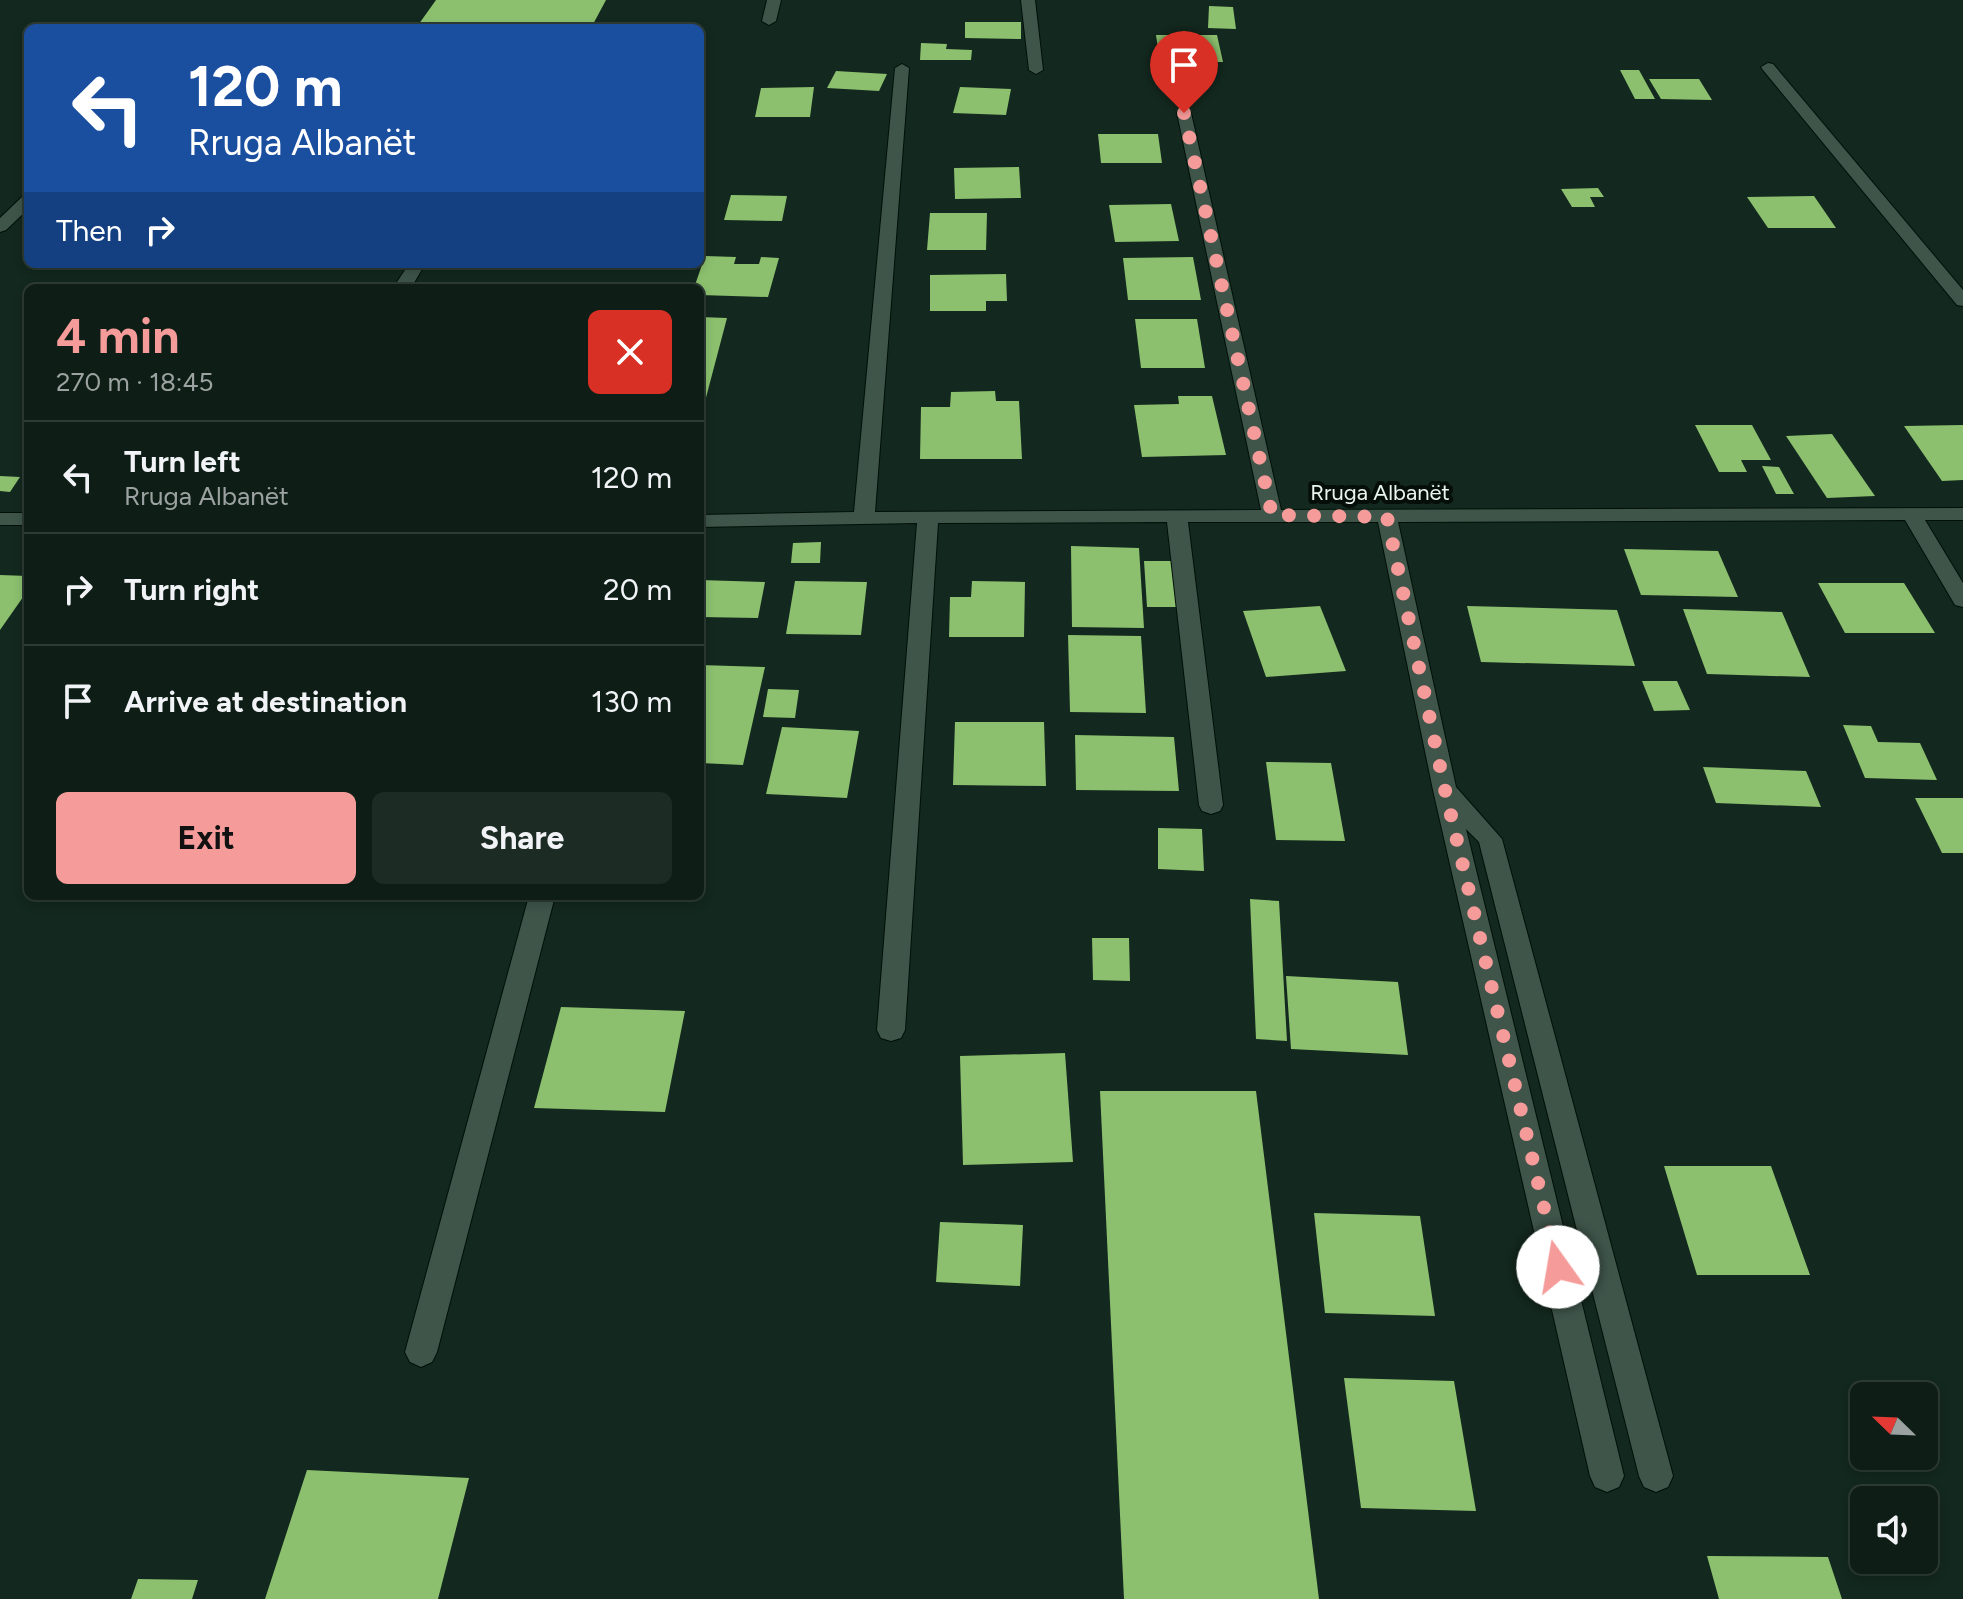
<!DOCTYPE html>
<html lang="en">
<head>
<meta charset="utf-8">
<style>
  :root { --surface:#0e1e16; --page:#1c2b23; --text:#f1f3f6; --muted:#9ba2a1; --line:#2e3c35; --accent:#f59b99 }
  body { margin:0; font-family:Figtree,sans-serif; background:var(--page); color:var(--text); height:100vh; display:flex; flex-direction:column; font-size:30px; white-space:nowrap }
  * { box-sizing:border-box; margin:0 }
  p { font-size:26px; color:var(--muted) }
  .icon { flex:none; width:44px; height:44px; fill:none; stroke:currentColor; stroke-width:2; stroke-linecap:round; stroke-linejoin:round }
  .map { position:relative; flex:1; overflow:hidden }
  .panel { position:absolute; left:24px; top:284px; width:680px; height:616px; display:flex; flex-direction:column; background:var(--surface); border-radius:12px; box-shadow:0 4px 12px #0003,0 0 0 2px var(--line) }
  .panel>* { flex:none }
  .top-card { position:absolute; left:24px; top:24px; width:680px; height:244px; border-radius:12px; box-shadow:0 4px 12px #0003,0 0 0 2px var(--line); background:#1a4fa0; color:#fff; overflow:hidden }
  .needle { width:52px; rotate:293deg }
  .buttons { position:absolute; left:1850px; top:1382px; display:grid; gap:16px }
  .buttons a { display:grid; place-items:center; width:88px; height:88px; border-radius:12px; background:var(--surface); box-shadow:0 4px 12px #0003,0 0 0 2px var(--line); font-size:40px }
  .pin { position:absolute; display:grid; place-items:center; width:68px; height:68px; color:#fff; margin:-82px -34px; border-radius:50% 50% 50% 0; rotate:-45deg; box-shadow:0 0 8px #0007 }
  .pin .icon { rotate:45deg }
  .me { position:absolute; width:88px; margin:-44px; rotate:347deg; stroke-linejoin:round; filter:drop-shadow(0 0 6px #0008) }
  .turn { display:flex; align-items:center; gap:28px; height:168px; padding:0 32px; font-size:36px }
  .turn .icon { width:104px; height:104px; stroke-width:2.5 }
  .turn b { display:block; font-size:56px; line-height:68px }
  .then { display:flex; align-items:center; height:76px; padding:0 32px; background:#0003; gap:16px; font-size:30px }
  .round { display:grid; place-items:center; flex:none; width:84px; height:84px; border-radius:12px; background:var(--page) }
  .headline { display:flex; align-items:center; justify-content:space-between; height:136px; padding:0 32px }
  h1 { font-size:48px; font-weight:700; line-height:60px; color:var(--accent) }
  .primary-button { display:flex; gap:16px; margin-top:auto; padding:16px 32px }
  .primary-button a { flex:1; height:92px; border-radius:12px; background:var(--accent); color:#111; font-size:32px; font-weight:700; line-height:92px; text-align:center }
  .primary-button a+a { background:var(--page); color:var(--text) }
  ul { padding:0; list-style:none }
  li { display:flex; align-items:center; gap:24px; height:112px; padding:0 32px; border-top:2px solid var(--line) }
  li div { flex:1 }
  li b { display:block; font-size:30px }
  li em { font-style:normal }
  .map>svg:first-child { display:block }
</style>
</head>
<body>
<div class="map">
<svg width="1963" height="1599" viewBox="0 0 1963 1599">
  <rect width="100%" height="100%" fill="#13281e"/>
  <path fill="#8cc06e" d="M436 0H606L591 28H416Z
    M1209 6 1233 7 1236 29 1208 28Z
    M965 22H1021V39L965 38Z
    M1156 35H1217L1223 62H1160Z
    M921 43 947 44 946 49 972 50 971 60H920Z
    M1620 70H1639L1655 99H1635Z
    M836 71 887 74 879 91 827 88Z
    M1649 79H1699L1712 100 1661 99Z
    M814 87 810 117H755L761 88Z
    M960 87 1011 89 1006 115 953 113Z
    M1098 134H1158L1162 163H1101Z
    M1019 167 1021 198 955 199 954 168Z
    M1598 188 1604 197H1590L1595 207H1572L1561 189Z
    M731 195 787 196 782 221 724 220Z
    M1814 196 1836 228H1768L1747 197Z
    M1171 204 1179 241 1115 242 1109 205Z
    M930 213H987L986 250H927Z
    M705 256 736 257 734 264H759L761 257 779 258 768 297 700 295V288H694Z
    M1193 257 1201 300H1128L1123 258Z
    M1006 274 1007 301H986V311H930V275Z
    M700 317 727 318 703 409H700Z
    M1135 319H1197L1205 368H1141Z
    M995 391 996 401H1019L1022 459H920L921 407H950L951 392Z
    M1178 396H1212L1226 455 1142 457 1134 405 1179 404Z
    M1695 425H1752L1771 460H1741L1747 472H1719Z
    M1963 425V480L1942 481 1904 426Z
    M1832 434 1875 496 1827 498 1786 436Z
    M1762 466 1779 467 1794 494H1776Z
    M0 476 20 477 10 492 0 491Z
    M821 542 820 563H791L793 543Z
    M1071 546 1139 548 1144 628 1072 627Z
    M1624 549 1718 551 1738 597 1641 595Z
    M1144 561H1175L1179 607H1147Z
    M0 575 28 576V590L0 630Z
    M700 580 765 582 758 618 700 617Z
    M795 581 867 582 861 635 786 634Z
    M972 581 1025 582 1024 637H949L950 597H971Z
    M1818 583H1904L1935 633H1845Z
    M1320 606 1346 671 1266 677 1243 611Z
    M1467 606 1617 610 1635 666 1481 662Z
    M1683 609 1782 612 1810 677 1707 674Z
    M1068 635 1141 636 1146 713 1070 712Z
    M700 665 765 667 743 765 700 763Z
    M1642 681H1677L1690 710 1654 711Z
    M768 689 799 690 795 718 763 717Z
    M955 722H1044L1046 786 953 785Z
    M1843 725 1871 726 1878 742 1920 743 1937 780 1865 778Z
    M782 727 859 731 847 798 766 794Z
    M1075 735 1174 737 1179 791 1076 790Z
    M1266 762 1331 763 1345 841 1276 840Z
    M1703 767 1806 771 1821 807 1716 803Z
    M1915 798H1963V853H1942Z
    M1158 828 1202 829 1204 871 1158 869Z
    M1250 899 1279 901 1287 1041 1256 1039Z
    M1092 938H1129L1130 981 1093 980Z
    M1286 976 1398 982 1408 1055 1291 1049Z
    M561 1007 685 1011 665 1112 534 1108Z
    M1065 1053 1073 1162 963 1165 960 1056Z
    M1100 1091H1256L1319 1599H1124Z
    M1664 1166H1771L1810 1275H1697Z
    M1314 1213 1420 1216 1435 1316 1325 1313Z
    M940 1222 1023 1225 1020 1286 936 1282Z
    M1344 1378 1454 1381 1476 1511 1361 1508Z
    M307 1470 469 1478 438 1599H265Z
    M1707 1556 1828 1557 1842 1599H1719Z
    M138 1579 198 1580 192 1599H131Z"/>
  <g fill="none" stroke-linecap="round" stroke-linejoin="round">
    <g stroke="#001008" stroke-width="2">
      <path id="minor" d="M767 0H781L776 21 769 25 762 21Z
        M1021 0H1035L1043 70 1036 74 1029 70Z
        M1768 63 1773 64 1963 290V306L1957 305 1763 70 1761 67Z
        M902 64 909 68 875 512 1261 510 1177 113 1184 109 1191 113 1281 510 1963 508V520H1925L1963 583V607L1955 605 1905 520 1398 522 1456 787 1502 839 1673 1476 1668 1487 1656 1492 1644 1487 1639 1476 1479 842 1466 829 1624 1476 1619 1487 1607 1492 1595 1487 1590 1476 1433 790 1378 522H1188L1223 805 1220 811 1211 814 1202 811 1199 805 1167 522 938 523 905 1030 901 1038 891 1041 881 1038 877 1030 917 523 700 527V515L854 512 895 68Z
        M28 195V209L6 230 0 232V218L22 197Z
        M409 264H425L411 288H393Z
        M0 513H28V525H0Z
        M529 896H555L437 1352 432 1362 421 1367 410 1362 405 1352Z"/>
    </g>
    <use href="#minor" fill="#3f554a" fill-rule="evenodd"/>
  </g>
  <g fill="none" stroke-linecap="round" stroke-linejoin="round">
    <path stroke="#f59b99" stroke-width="14" stroke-dasharray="0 25.2" d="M1184 113 1272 515 1387 517 1445 790 1558 1267"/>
  </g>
  <g text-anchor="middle" stroke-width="8" stroke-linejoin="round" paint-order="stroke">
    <g font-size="22" fill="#e9f5ef" stroke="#060e0a">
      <text x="1380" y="500">Rruga Albanët</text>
    </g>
  </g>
</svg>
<div class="buttons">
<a><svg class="needle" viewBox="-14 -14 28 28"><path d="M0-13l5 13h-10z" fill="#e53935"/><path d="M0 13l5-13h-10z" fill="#9ba2a1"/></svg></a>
<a><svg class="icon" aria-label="sound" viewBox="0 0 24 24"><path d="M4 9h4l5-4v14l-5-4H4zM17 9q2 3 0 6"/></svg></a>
</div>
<div class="pin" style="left:1184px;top:113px;background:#d93025"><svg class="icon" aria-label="arrive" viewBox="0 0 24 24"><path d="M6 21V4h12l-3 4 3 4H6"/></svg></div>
<svg class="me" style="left:1558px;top:1267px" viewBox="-20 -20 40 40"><circle r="19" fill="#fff"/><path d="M0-13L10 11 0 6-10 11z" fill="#f59b99"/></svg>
<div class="top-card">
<div class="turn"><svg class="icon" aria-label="left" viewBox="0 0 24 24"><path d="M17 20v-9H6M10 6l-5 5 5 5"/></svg><div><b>120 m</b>Rruga Albanët</div></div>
<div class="then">Then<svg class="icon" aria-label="right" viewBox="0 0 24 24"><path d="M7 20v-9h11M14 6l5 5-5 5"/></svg></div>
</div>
<section class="panel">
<div class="headline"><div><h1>4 min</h1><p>270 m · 18:45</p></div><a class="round" style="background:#d93025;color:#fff"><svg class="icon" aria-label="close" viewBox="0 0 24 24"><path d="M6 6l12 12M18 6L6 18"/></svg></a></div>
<ul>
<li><svg class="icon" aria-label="left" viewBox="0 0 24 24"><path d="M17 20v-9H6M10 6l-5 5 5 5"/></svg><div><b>Turn left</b><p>Rruga Albanët</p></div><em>120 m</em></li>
<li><svg class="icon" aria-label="right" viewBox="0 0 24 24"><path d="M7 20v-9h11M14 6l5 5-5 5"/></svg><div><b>Turn right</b></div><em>20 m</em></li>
<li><svg class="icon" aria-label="arrive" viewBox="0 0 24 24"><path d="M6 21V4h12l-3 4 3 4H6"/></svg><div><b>Arrive at destination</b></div><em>130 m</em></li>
</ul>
<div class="primary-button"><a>Exit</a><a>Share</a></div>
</section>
</div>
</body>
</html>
